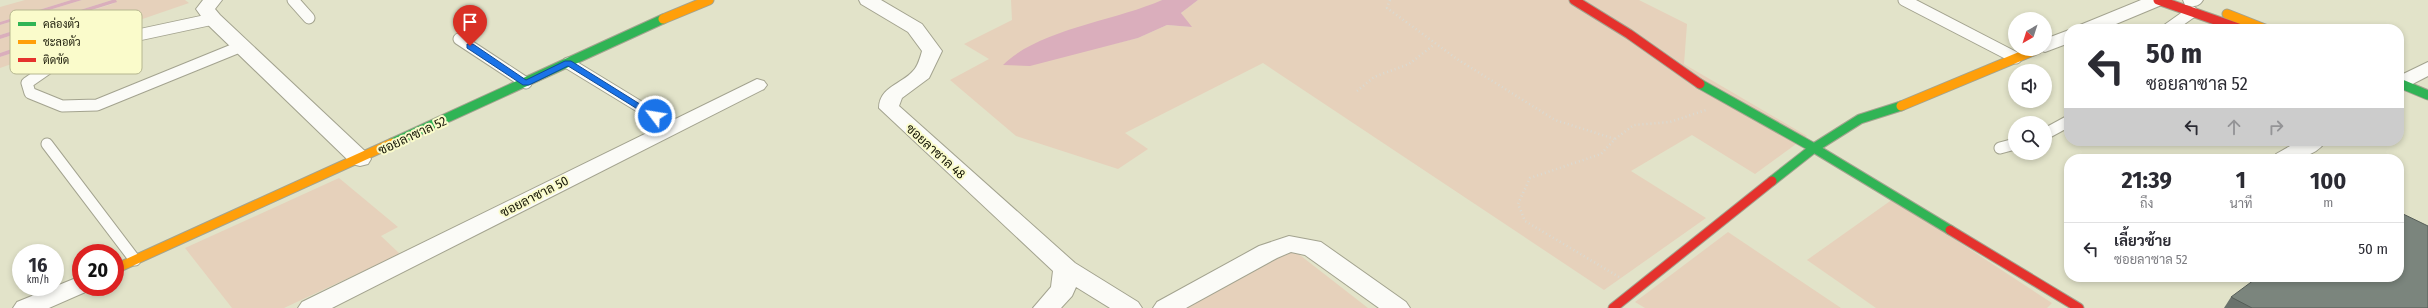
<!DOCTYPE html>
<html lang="th">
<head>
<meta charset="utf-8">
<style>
  :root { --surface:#fff; --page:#f2f2f3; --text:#2b2b33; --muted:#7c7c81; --line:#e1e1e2 }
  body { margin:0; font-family:"Fira Sans Condensed",Sarabun,sans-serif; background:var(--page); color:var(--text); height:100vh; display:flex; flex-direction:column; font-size:15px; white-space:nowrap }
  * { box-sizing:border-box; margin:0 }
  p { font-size:13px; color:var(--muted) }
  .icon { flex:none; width:22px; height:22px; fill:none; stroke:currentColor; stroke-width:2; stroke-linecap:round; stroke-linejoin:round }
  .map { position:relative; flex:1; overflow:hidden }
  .drawer { position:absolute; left:2064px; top:154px; width:340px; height:128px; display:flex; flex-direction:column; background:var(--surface); border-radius:16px; box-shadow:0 2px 6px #0003 }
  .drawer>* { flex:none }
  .guide { position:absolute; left:2064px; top:24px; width:340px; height:122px; border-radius:16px; box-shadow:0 2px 6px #0003; background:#fff; color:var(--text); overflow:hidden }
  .needle { width:26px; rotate:219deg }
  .controls { position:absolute; left:2008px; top:12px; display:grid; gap:8px }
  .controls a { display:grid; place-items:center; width:44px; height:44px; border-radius:50%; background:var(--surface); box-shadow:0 2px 6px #0003; font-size:20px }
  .speed { position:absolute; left:12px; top:244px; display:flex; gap:8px; font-size:20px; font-weight:700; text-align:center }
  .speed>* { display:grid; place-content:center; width:52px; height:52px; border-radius:50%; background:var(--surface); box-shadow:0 2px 6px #0003; line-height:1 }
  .speed small { font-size:10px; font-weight:400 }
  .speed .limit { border:6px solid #d22; background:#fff; color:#111 }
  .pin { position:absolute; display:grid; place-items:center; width:34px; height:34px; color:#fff; margin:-41px -17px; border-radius:50% 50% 50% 0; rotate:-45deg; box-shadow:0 0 4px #0007 }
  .pin .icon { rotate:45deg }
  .me { position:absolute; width:44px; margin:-22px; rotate:301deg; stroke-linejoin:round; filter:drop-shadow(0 0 3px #0008) }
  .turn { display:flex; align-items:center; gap:14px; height:84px; padding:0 16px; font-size:18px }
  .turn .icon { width:52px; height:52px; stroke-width:2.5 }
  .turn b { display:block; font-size:28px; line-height:34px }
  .lanes { display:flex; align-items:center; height:38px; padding:0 16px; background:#0003; justify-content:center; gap:20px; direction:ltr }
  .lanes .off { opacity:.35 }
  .eta { display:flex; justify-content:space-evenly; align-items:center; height:68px; text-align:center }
  .eta b { font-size:24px; font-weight:700; line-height:28px }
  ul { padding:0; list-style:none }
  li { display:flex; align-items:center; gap:12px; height:52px; padding:0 16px; border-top:1px solid var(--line) }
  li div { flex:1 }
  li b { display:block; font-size:15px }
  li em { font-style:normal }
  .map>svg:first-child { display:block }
</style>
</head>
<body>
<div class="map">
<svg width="2428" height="308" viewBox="0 0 2428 308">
  <rect width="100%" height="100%" fill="#e2e3c9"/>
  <path fill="#e6d1bb" d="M25 0H71L0 22V7Z
    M82 0H112L0 35V25Z
    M116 0H185L189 3 0 68V57L132 14 135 11H123L0 53V39L112 4 116 2Z
    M1011 0H1162L1156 3 1101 47 1138 38 1167 25 1191 27 1181 13 1198 0H1639L1687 24 1684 64 1807 136 1755 174 1692 135 1631 171 1706 218 1604 290 1263 63 1125 133 1148 149 1118 169 1016 136 950 80 989 59 964 44 1012 20Z
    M339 178 398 227 381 236 400 254 284 308H232L185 248Z
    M1893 199 2052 303 2047 308H1876L1807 260Z
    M1728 232 1841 308H1645L1635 302Z
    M1296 252 1368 308H1187L1277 253Z"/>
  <path fill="#daaebc" d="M71 0H82L0 25V22Z
    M112 0H116L117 2 0 39V35Z
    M1162 0H1198L1181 13 1192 27 1167 25 1138 38 1030 66 1003 65C1039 29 1115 21 1162 0Z
    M135 10 132 14 0 57V53L123 11Z"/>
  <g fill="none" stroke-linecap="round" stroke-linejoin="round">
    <g stroke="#a3a38f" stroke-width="13">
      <path id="lane" d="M293 0 309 18
        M1904 0 2016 58
        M213 19 129 37 53 65 27 83 30 93 62 106 97 105 242 46
        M2168 29 2192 12
        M459 39 526 83
        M568 63 655 116
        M2045 134 2069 121
        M47 144 135 260
        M2000 148 2015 144"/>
    </g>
    <g stroke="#a3a38f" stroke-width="2">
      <path id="street" d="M203 0H222L215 9 220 15 368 154 371 159 368 164 360 166 352 164 206 23 196 9Z
        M859 0H881L922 24 942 51 929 78 902 98 899 106 1075 263 1138 302 1142 308H1110L1076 287 1072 296 1061 308H1033L1051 287 1053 271 879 108C879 87 902 84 913 71 918 66 920 58 922 51L908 32 861 4Z
        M2141 0H2166L2164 4 2104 29H2077L2080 25Z
        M2183 0H2203C2199 7 2193 7 2185 5Z
        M2069 30V43L2045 52 2037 49H2045V39Z
        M2428 62V76L2399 91V76Z
        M757 79 764 81 767 85 764 89 332 308H298L302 302Z
        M2299 141H2326C2314 159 2292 159 2273 159L2276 154Z
        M1289 236 1321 242 1406 302 1410 308H1379L1305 255 1291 252 1277 258 1186 308H1153L1157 302 1259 246Z
        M81 276V287H92L90 290 49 308H13L17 302Z"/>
    </g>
    <g stroke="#a3a38f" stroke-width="11">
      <path id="fast" d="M2399 83 2428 95
        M1700 84 1814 148 1950 230
        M392 143 663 19
        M1772 181 1814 148 1860 119 1901 106"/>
    </g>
    <g stroke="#a3a38f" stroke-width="11">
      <path id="slow" d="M2227 14 2265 29
        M663 19 709 0
        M1901 106 2038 49
        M115 269 392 143"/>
    </g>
    <g stroke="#a3a38f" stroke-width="11">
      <path id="jam" d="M1574 0 1629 34 1700 84
        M2158 0 2241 29
        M1950 230 2079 308
        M1613 308 1772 181"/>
    </g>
    <path stroke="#dadad2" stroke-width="2.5" stroke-dasharray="1 3" stroke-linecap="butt" d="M1390 0 1387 8 1457 59 1555 120 1615 139
      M1357 91 1374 77 1409 64 1435 44
      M1619 277 1525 221 1518 204 1530 178 1601 154 1615 139 1634 125 1670 122 1706 110"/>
    <use href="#lane" stroke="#fbfbf7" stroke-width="11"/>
    <use href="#street" fill="#fbfbf7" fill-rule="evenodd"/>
    <use href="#fast" stroke="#30b455" stroke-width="9"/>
    <use href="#slow" stroke="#ff9f0a" stroke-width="9"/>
    <use href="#jam" stroke="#e5322d" stroke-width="9"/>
  </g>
  <path fill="#6a726c" d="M2231 297 2428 308H2224Z"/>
  <path fill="#7b857d" stroke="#565d58" d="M2399 212 2428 226V308H2252L2231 297 2258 277H2399Z"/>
  <path fill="#1a73e8" stroke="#114b97" d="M467 44H473L526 80 565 61H571L659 116 652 118 568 66 529 85H523L467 48Z"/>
  <g text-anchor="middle" stroke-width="4" stroke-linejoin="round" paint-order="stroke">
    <g font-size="13" fill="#181807" stroke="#fafbcb">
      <text transform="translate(412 135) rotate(-25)" y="5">ซอยลาซาล 52</text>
      <text transform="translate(936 151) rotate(42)" y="5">ซอยลาซาล 48</text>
      <text transform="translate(534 196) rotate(-27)" y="5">ซอยลาซาล 50</text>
    </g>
  </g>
  <rect x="10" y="10" width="132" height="64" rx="6" fill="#fafbcb" stroke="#b6b790" stroke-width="1"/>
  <rect x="18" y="22" width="18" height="4" fill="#30b455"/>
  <rect x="18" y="40" width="18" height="4" fill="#ff9f0a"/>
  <rect x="18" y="58" width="18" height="4" fill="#e5322d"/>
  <g font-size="11" fill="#181807">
    <text x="43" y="28">คล่องตัว</text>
    <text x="43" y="46">ชะลอตัว</text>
    <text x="43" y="64">ติดขัด</text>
  </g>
</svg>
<div class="controls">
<a><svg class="needle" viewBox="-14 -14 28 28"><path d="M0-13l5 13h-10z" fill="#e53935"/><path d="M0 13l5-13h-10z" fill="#7c7c81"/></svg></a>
<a><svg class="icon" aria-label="sound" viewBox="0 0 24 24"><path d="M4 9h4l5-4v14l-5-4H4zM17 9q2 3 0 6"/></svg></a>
<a><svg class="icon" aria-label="search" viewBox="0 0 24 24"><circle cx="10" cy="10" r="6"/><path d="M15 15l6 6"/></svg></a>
</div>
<div class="speed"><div>16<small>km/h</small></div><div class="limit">20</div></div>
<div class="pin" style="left:470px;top:46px;background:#d93025"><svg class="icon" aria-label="arrive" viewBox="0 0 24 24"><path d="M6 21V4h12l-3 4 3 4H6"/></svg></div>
<svg class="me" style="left:655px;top:116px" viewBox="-20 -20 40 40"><circle r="17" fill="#1a73e8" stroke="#fff" stroke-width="3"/><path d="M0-11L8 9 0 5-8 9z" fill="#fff"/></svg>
<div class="guide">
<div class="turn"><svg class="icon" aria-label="left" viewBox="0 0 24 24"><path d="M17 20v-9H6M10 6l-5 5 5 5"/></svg><div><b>50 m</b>ซอยลาซาล 52</div></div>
<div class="lanes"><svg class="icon" aria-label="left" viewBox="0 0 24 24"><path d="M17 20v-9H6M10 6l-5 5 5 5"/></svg><svg class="icon off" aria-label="ahead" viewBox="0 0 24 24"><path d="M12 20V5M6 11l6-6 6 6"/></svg><svg class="icon off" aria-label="right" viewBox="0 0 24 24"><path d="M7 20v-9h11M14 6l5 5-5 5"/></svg></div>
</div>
<section class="drawer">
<div class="eta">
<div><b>21:39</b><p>ถึง</p></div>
<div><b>1</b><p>นาที</p></div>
<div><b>100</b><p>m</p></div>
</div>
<ul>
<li><svg class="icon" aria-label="left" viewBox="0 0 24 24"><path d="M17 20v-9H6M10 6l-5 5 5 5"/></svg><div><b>เลี้ยวซ้าย</b><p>ซอยลาซาล 52</p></div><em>50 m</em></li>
</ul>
</section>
</div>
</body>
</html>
